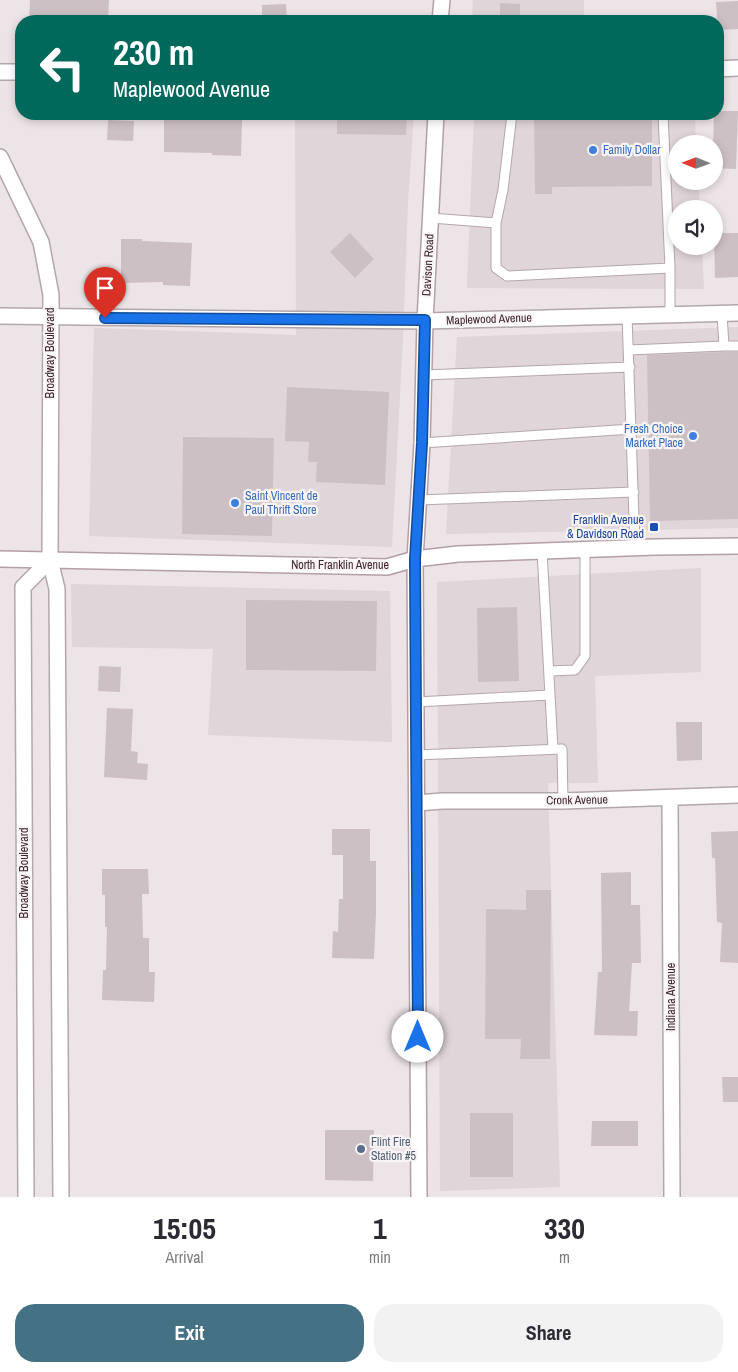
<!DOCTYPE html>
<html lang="en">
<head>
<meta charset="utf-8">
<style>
  :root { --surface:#fff; --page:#f2f2f3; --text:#2b2b33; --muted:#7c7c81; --accent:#457185 }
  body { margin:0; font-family:"Archivo Narrow",sans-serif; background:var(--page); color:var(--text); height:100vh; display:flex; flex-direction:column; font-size:19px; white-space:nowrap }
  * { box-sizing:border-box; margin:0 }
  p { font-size:16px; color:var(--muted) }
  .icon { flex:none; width:28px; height:28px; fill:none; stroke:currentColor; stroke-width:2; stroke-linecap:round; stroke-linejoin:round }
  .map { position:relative; height:1197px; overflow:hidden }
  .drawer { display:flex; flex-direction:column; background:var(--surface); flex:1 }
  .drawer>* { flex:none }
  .banner { position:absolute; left:15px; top:15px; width:709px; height:105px; border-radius:20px; box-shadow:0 2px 8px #0003; background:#00695c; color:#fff; overflow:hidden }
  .needle { width:32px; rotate:271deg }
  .buttons { position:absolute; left:668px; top:135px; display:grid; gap:10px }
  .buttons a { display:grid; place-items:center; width:55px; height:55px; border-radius:50%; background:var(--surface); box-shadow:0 2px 8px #0003; font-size:25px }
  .pin { position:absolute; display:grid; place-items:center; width:42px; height:42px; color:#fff; margin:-51px -21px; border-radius:50% 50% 50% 0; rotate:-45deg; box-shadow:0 0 5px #0007 }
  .pin .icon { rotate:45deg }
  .me { position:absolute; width:55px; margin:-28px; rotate:0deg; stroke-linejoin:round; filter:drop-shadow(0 0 4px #0008) }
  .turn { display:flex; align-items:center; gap:18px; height:105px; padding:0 15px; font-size:22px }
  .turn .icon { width:65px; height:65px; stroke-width:2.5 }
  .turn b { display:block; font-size:35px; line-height:42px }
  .eta { display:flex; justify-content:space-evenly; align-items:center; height:85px; text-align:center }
  .eta b { font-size:30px; font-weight:800; line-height:35px }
  .primary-button { display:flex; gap:10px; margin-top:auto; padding:10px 15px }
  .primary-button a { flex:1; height:58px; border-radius:20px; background:var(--accent); color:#fff; font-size:20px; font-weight:800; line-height:58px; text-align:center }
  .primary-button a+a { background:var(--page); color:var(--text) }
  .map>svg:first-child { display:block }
</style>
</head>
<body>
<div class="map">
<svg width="738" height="1197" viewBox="0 0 738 1197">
  <rect width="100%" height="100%" fill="#ece4e7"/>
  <path fill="#e0d5d9" d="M473 0H584V21H472Z
    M295 114H414L408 202 403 338 392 547 89 536 94 328 296 335Z
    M474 114H695L696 144H676V181H698L700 209H676V246H702L704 289 467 288Z
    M738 327V528L446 534 457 337Z
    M701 568V672L595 676 598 783H548L560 1187 440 1191 437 582Z
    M71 584 390 591 392 742 208 735 213 649 72 647Z"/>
  <path fill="#cdc0c5" d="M30 0H109L108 21H29Z
    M738 1V29L718 30 716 2Z
    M500 3 520 4V21H500Z
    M286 4 287 21H262V5Z
    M718 111H738L736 169 714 168 713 144 714 114H718Z
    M164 114H191V117L242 120 241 156 212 155V153L164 152Z
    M337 114H407L406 135 337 134Z
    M534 114H652V186L552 187V194H535Z
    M108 120 134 121 133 141 107 140Z
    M350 233 374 259 355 278 330 252Z
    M714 233H738V277L715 278Z
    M121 239H142V241L192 243 190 286 163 285V282L121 283Z
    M724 352H738V519L650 521 647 355Z
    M287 387 389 392 385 485 316 482 317 462H308L309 442 285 441Z
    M183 437 274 438 272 536 182 534Z
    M246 600 377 601 376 671 246 670Z
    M517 607 519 681 478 682 477 608Z
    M99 666 121 667 120 692 98 691Z
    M107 708 133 709 131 751 138 752 137 763 148 764 147 780 104 777Z
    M676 722H702V760L677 761Z
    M332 829H370V861H376V913L374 959 332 958 333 931 338 932 339 899H343V855H332Z
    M738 831V963L720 962 722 923 717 922 715 858H712L711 832Z
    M102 869H148L149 894H142L143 938H149V972H155L154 1002 102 1000 103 970H106L107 927H105V895H102Z
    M631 872V905H640L641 963H632L629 1011H638L637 1036 594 1035 598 972H602L601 873Z
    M526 890H551L550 1059H520L521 1039H485L486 909 526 910Z
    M722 1077H738V1102H723Z
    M470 1113H513V1177H470Z
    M592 1121H638V1146H591Z
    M325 1130H374L373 1181 325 1180Z"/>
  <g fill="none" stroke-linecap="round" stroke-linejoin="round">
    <g stroke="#b4a7ab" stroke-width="11">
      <path id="lane" d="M663 114 670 268V315
        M431 218 496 223V268L507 276 670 268
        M496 223 503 190 512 114
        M722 314 724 346H738
        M627 315 635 548
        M629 350 724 346
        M423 375 630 367
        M422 443 632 429
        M419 500 634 492
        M542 551 553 749
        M549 671 575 670 585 656V550
        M416 702 550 695
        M416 755 562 749 563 801"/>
    </g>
    <g stroke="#b4a7ab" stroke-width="18">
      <path id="street" d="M718 69 738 68
        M0 72H21
        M0 157 41 242 51 295 50 560 57 589 61 1197
        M0 316 425 321 738 313
        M670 798 672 1197
        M417 803 442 801H563L738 795
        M26 1197 23 587 50 560"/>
    </g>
    <g stroke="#b49fa7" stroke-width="18">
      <path id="secondary" d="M440 21 442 0
        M0 559 387 567 415 559 458 554 655 547 738 546
        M419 1197 415 559 422 443 425 321 436 114"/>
    </g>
    <use href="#lane" stroke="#fff" stroke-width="9"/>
    <use href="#street" stroke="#fff" stroke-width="15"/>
    <use href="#secondary" stroke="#fff" stroke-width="15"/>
  </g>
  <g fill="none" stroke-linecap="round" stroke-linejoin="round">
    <g stroke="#114b97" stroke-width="12">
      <path id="route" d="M105 318 425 320 422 443 415 559 418 1037"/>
    </g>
    <use href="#route" stroke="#1a73e8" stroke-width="9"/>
  </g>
  <g fill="#3f7fe0" stroke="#f9f4f6" stroke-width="2">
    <circle cx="593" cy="150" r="5"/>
    <circle cx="693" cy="436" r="5"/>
    <circle cx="235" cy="503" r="5"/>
  </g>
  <rect fill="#1a4fb4" stroke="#f9f4f6" stroke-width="2" x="649" y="522" width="10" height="10" rx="2.5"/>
  <circle fill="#5c6f8a" stroke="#f9f4f6" stroke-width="2" cx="361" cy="1149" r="5"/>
  <g text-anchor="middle" stroke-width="4.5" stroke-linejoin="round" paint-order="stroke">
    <g font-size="12" fill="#366cbe" stroke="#f9f4f6" text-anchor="start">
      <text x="603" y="154">Family Dollar</text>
      <text x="683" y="433" text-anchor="end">Fresh Choice<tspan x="683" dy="14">Market Place</tspan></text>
      <text x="245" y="500">Saint Vincent de<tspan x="245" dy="14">Paul Thrift Store</tspan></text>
    </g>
    <g font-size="12" fill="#3d242a" stroke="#f9f4f6">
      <text transform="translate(428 265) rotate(-87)" y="4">Davison Road</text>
      <text transform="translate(489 319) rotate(-2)" y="4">Maplewood Avenue</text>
      <text transform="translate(50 353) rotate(-90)" y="4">Broadway Boulevard</text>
      <text x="340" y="569">North Franklin Avenue</text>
      <text transform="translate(577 800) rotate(-1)" y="4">Cronk Avenue</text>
      <text transform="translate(24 873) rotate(-90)" y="4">Broadway Boulevard</text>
      <text transform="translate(671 997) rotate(-90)" y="4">Indiana Avenue</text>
    </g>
    <g font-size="12" fill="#164399" stroke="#f9f4f6" text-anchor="end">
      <text x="644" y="524">Franklin Avenue<tspan x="644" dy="14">&amp; Davidson Road</tspan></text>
    </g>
    <g font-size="12" fill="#4e5e75" stroke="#f9f4f6" text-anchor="start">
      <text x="371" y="1146">Flint Fire<tspan x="371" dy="14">Station #5</tspan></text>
    </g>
  </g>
</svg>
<div class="buttons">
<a><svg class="needle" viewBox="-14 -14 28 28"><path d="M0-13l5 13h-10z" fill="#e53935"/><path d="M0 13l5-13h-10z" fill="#7c7c81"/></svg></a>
<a><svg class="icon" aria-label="sound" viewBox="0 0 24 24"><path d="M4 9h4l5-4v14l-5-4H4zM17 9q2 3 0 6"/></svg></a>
</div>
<div class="pin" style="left:105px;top:318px;background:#d93025"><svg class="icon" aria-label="arrive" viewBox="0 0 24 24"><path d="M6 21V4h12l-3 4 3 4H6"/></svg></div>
<svg class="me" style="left:418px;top:1037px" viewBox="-20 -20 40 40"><circle r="19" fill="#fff"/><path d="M0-13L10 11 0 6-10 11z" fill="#1a73e8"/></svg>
<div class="banner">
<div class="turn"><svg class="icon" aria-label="left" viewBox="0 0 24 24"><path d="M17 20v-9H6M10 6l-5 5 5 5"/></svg><div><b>230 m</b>Maplewood Avenue</div></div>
</div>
</div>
<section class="drawer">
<div class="eta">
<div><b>15:05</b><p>Arrival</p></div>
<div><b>1</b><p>min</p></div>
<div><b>330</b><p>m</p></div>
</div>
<div class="primary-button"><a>Exit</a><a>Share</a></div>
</section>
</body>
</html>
